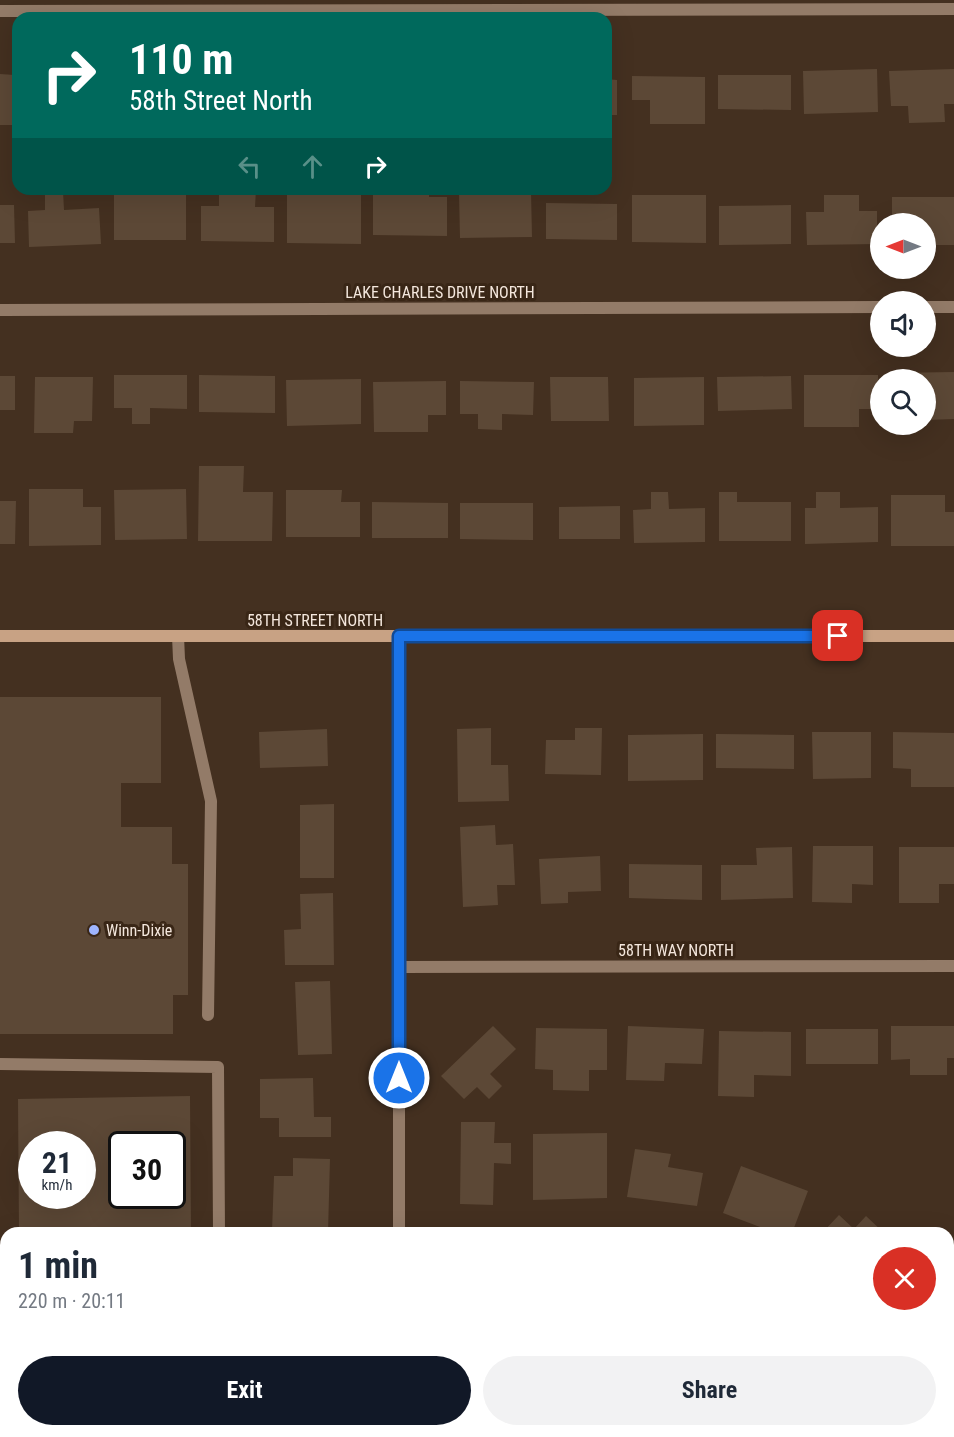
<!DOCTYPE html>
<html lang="en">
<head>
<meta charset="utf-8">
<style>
  :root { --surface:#fff; --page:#f2f2f3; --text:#1f2937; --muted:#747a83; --accent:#111827 }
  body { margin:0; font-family:"Roboto Condensed",sans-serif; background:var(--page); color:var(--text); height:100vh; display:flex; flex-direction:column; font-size:22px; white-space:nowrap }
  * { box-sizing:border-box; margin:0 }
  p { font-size:20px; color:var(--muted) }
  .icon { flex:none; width:33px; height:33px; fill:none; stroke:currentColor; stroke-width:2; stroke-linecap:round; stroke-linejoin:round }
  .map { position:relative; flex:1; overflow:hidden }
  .drawer { position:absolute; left:0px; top:1227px; width:954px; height:210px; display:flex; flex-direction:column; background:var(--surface); border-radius:18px 18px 0 0; box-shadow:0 6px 24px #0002 }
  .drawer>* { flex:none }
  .banner { position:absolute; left:12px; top:12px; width:600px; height:183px; border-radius:18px; box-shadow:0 6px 24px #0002; background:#00695c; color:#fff; overflow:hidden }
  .needle { width:39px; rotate:270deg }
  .fabs { position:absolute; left:870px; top:213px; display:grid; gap:12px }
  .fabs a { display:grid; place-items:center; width:66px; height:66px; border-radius:50%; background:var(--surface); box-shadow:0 6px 24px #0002; font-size:30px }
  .speed { position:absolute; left:18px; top:1131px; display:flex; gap:12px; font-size:30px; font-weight:700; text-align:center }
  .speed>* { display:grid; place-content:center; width:78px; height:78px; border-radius:50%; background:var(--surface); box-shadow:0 6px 24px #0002; line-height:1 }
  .speed small { font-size:15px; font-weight:400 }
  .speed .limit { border:3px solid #111; border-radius:9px; background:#fff; color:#111 }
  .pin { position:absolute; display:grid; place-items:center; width:51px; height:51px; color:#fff; margin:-26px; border-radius:12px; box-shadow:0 3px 9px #0006 }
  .me { position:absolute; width:66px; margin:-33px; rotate:0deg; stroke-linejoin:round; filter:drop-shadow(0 0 4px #0008) }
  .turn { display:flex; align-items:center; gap:21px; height:126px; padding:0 18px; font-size:27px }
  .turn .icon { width:78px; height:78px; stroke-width:2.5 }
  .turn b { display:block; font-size:42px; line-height:51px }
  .lanes { display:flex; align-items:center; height:57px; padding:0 18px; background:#0003; justify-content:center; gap:30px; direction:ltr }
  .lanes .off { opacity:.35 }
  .round { display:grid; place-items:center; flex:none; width:63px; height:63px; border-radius:32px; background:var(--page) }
  .summary { display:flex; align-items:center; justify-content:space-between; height:102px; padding:0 18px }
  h1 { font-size:36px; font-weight:700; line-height:45px }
  .cta { display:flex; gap:12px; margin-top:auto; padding:12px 18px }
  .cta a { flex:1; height:69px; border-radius:36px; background:var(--accent); color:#fff; font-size:24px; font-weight:700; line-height:69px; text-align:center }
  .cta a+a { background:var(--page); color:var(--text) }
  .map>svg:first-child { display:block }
</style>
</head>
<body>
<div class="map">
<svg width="954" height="1437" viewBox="0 0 954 1437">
  <rect width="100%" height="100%" fill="#443020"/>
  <path fill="#5c4836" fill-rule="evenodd" d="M877 69 878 112 804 114 803 71Z
    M954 69V104H944L945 122 909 123 908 106H891L889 71Z
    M0 74 15 75V125H0Z
    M718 75H791V110L718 109Z
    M632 76 705 77V124H650V100H632Z
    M606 79 617 80V115H606Z
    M219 189H256L255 207H274V242L201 241V206H219Z
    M287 189H361V244L287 243Z
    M373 189H429V197H447V236L373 235Z
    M63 191 64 210 99 208 101 244 29 247 28 211 45 210V192Z
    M186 191V240H114V192Z
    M531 191 532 237 460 238 459 192Z
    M632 195H706V243L632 242Z
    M824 195H859V211H877V244L807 245 806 212H824Z
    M892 197H954V245H926V224H892Z
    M546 203 617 204V240L546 239Z
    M0 205H14L15 243H0Z
    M791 205V244L719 245V206Z
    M954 372V419L926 420V380H891V373Z
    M114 375H187V409L150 408V424H132V408H114Z
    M199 375 275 376V413L199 412Z
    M804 375H878V409H859V427H804Z
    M0 376H15V410H0Z
    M791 376 792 409 718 411 717 377Z
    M35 377H93L92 421H74L73 433H34Z
    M550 377H608L609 421H551Z
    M704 377V425L634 426V378Z
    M361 379V424L287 426 286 380Z
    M446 381V415H428V432H374L373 382Z
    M460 381 534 382 533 415 502 414V430L478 429V414H460Z
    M199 466H244L243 492H273L272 541H198Z
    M29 489H83V507H101V545L29 546Z
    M186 489 187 539 115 540 114 490Z
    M286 490H342L341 502H360V537H286Z
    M651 492H668L669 509 705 508V542L634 543 633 510 651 509Z
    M719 492H737V502H791V541H719Z
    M816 492H840V508L878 507V542L805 544V508H816Z
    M891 495H945V512H954V546H891Z
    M0 501H16L15 544H0Z
    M372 502 448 503V538H372Z
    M460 503H533V540L460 539Z
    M620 506V539H559V507Z
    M0 697H161V783H121V827H172V864H188V995H173V1034H0Z
    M491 728V765H508L509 801 458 802 457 729Z
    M575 728H602L601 775 545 774 546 740H575Z
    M327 729 328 766 260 768 259 732Z
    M812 732H871V778L813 779Z
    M893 732 954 733V787H911V769L893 768Z
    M703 734V780L628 781V735Z
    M716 734 794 735V769L716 768Z
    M334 804V878H300V805Z
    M495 825 496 845 513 844 515 885H497L498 905 463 907 460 827Z
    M813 846H873V885L852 884V903L812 902Z
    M792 847 793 898 721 900V865H757L756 848Z
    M899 847H954V884H939V903H899Z
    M600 856 601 891 568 892V903L541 904 539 859Z
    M629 864 702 865V900L629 898Z
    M333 893 334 965H285L284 930 301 929 300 894Z
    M330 981 332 1054 298 1055 295 982Z
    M493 1026 516 1049 490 1074 502 1086 489 1099 477 1087 464 1099 441 1076Z
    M628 1026 704 1029 702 1064 665 1063 664 1081 626 1080Z
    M891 1026H954V1058H947V1075H910V1059L891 1060Z
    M536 1028 607 1029V1070H589V1091L553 1090V1070L535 1069Z
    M806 1029H878V1064H806Z
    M719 1031 791 1032V1076L754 1075V1097L718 1096Z
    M313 1078 314 1117H331V1137H279V1118H260V1079Z
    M190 1096 191 1233H19L18 1099ZM32 1144H82V1196H32ZM122 1144H172V1196H122Z
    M461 1122H495L494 1143H511V1164L494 1163 493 1205 460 1204Z
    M607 1133V1198L533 1200V1134Z
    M635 1149 671 1154 668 1167 703 1173 697 1206 627 1197Z
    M293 1158 330 1159 328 1233 272 1231 274 1176H293Z
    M741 1166 808 1191 792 1233H776L723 1213Z
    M839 1215 854 1229 866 1216 884 1233H822Z
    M948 1319 954 1325V1363L948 1370Z
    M0 1367H6V1399H0Z
    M289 1431H323V1437H290Z
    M456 1431H493L497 1437H448Z
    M726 1431H765L759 1437H732Z
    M527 1433 560 1435V1437H527Z"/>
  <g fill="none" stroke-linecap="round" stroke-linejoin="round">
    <path stroke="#937b68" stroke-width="12" d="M178 636 179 659 211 801 208 1015
      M0 1064 218 1067 219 1233
      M205 1437 206 1431"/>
    <path stroke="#937b68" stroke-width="12" d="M0 11 954 9
      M926 307H954
      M0 310 880 307
      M399 637V1233
      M399 967 954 966
      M399 1431V1437
      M891 1431 897 1437"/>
    <path stroke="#c8a284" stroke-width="12" d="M0 636H954"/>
  </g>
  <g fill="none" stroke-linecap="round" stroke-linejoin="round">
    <g stroke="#114b97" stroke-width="15">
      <path id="route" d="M399 1078V636H838"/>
    </g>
    <use href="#route" stroke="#1a73e8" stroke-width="10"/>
  </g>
  <circle fill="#9eb4fd" stroke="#392616" stroke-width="2" cx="94" cy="930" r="6"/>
  <g text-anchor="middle" stroke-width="6" stroke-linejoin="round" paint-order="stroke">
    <g font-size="16" fill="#f4e7dd" stroke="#392616">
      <text x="440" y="298">LAKE CHARLES DRIVE NORTH</text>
      <text x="315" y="626">58TH STREET NORTH</text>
      <text x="676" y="956">58TH WAY NORTH</text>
    </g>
    <g font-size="16" fill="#f4e7dd" stroke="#392616" text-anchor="start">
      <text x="106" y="936">Winn-Dixie</text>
    </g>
  </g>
</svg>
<div class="fabs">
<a><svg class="needle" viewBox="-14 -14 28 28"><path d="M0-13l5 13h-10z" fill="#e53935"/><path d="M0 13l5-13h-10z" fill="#747a83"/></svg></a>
<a><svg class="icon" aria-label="sound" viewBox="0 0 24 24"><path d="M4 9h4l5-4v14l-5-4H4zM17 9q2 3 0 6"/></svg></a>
<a><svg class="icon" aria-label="search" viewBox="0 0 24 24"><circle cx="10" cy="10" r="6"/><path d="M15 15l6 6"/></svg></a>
</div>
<div class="speed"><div>21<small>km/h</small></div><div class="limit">30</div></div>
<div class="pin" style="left:838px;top:636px;background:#d93025"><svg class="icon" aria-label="arrive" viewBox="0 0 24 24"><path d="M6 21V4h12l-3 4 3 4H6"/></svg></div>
<svg class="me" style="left:399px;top:1078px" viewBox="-20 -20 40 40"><circle r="17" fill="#1a73e8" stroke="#fff" stroke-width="3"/><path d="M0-11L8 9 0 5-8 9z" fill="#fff"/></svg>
<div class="banner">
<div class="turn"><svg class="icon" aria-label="right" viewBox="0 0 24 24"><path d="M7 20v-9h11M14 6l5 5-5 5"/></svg><div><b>110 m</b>58th Street North</div></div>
<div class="lanes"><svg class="icon off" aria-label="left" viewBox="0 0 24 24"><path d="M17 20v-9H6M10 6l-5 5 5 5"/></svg><svg class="icon off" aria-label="ahead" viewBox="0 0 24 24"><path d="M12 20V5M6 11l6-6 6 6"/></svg><svg class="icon" aria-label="right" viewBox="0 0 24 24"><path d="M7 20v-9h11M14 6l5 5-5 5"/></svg></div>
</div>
<section class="drawer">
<div class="summary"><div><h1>1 min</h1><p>220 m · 20:11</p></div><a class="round" style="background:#d93025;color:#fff"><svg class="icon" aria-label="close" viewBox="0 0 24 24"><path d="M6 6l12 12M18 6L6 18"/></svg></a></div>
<div class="cta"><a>Exit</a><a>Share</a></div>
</section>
</div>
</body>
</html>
